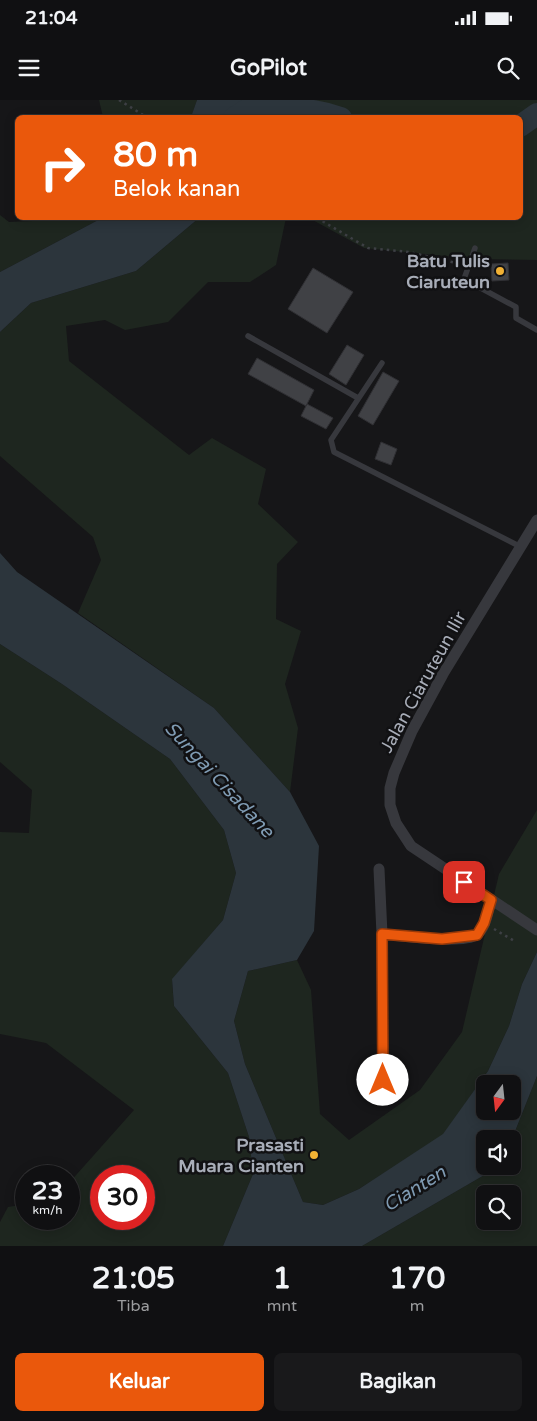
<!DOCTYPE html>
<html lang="id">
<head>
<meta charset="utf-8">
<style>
  :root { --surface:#101012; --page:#19191b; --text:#f1f3f6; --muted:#9c9d9f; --line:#303032; --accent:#ea580c }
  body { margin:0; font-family:"Varela Round",sans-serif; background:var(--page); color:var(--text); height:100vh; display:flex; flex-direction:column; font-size:19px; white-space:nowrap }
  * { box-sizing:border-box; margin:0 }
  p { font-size:16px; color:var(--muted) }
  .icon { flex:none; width:28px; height:28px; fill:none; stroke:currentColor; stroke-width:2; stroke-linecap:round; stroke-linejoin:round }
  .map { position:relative; height:1146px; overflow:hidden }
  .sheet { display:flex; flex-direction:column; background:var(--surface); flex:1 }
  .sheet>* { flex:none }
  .banner { position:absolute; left:15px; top:15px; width:508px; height:105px; border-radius:8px; box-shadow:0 2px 12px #0003,0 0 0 1px var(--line); background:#ea580c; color:#fff; overflow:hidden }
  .needle { width:32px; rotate:195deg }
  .controls { position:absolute; left:476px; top:975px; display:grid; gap:10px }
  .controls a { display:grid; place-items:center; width:45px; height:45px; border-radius:8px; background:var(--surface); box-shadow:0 2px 12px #0003,0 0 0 1px var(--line); font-size:25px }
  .speed { position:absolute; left:15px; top:1065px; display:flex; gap:10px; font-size:25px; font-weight:700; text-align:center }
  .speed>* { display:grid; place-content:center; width:65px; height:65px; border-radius:50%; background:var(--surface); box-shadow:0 2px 12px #0003,0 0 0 1px var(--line); line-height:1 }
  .speed small { font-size:12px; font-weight:400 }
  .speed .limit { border:8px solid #d22; background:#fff; color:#111 }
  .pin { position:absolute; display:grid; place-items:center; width:42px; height:42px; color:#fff; margin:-21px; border-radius:10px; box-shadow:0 2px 8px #0006 }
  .me { position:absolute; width:55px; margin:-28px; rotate:0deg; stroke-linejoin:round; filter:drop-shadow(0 0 4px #0008) }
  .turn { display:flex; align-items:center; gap:18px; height:105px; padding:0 15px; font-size:22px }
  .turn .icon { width:65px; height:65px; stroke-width:2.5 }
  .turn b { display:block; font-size:35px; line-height:42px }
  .eta { display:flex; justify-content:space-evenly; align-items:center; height:85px; text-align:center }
  .eta b { font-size:30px; font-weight:700; line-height:35px }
  .action { display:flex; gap:10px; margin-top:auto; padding:10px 15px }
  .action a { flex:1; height:58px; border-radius:8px; background:var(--accent); color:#fff; font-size:20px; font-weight:700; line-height:58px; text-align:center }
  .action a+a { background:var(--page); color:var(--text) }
  .status { display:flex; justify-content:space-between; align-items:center; height:35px; padding:0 25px; background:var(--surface); direction:ltr }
  .status svg { height:14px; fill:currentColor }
  header { display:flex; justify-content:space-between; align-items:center; height:65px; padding:0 15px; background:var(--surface); font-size:22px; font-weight:700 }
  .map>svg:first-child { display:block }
</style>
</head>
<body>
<div class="status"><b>21:04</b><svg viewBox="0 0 49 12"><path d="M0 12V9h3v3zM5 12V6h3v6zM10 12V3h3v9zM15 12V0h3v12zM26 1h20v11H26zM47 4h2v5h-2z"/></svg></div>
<header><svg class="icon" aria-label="menu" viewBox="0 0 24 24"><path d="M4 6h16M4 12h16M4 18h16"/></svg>GoPilot<svg class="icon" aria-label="search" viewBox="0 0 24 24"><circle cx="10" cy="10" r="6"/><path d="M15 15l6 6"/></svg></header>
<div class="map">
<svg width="537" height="1146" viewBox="0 0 537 1146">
  <rect width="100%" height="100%" fill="#161618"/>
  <path fill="#1e261f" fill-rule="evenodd" d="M99 0H197L191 18 103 17Z
    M242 0H537V160L476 159 364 148 309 118H520V18H237Z
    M0 115 9 122 102 118 0 172Z
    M199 118H286L276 165 250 182H208L168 222 125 230 105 220 66 226 69 261 189 355 212 338 266 369 258 404 298 442 277 464 276 519 301 531 285 584 298 628 290 692 214 608 78 513 101 460 93 437 0 356V232L31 203 136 171Z
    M0 544 62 584 170 659 224 730 236 773 223 820 172 880 174 906 228 973 249 1037 253 1074 223 1146H0V1122L8 1107 26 1104V1119H69V1083L134 1010 46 943 0 934V732L29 733 32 690 0 662ZM101 1076H144V1119H101Z
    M537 710V852L522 884 509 926 488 971 443 1035 359 1089 323 1105 303 1102 245 964 234 921 248 871 297 860 311 890 320 1014 349 1040 420 990 462 932 499 774Z
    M537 976V1146H362L493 1070 495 1066H512V1039ZM485 1094H512V1121H485Z"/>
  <path fill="#2c353c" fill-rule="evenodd" d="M197 0H242L237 17H191Z
    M102 118H199L136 171 31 203 0 232V172Z
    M0 453 17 472 214 608 290 692 319 746 314 831 297 860 248 871 234 921 245 964 303 1102 323 1105 359 1089 443 1034 488 971 509 926 522 884 537 852V976L512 1039H485V1066H495L493 1070 362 1146H223L253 1074 249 1037 228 973 174 906 172 879 223 820 236 773 224 730 170 659 62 584 0 544ZM485 984H512V1011H485Z"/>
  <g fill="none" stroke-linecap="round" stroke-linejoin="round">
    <path stroke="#2c353c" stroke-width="22" d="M234 18 256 4C287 10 310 7 341 18
      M520 26 537 14"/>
  </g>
  <path fill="#404145" stroke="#303034" d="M508 163 509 180 492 181 491 164Z
    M313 168 353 192 327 233 288 209Z
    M347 245 364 255 346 285 329 274Z
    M257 258 314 290 306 306 248 274Z
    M383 272 399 281 373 325 358 316Z
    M307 304 333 318 326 329 301 316Z
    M381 342 397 349 391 365 375 359Z"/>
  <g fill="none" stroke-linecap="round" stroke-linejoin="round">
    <path stroke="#3d3f44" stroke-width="2.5" stroke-dasharray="2.5 4" stroke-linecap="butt" d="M119 0 148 18
      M317 118 368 148 409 152 460 164
      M494 829 516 842"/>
    <path stroke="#37383d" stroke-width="5.5" d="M475 148 464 179 516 207V218L537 230
      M248 236 358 298
      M382 263 331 340 334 352 521 447"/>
    <path stroke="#37383d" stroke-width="11" d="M537 420 443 574 412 631 394 673 390 688V705L396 723 411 746 537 830
      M379 769 382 834 383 998
      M382 834C400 836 463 844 476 835 486 829 488 810 491 800"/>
  </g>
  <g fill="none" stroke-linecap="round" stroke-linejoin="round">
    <g stroke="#983908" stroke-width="12">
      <path id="route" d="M383 980 382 834 442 839 477 835 484 823 491 800 464 782"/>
    </g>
    <use href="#route" stroke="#ea580c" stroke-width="9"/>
  </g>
  <g fill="#f2b134" stroke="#111113" stroke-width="2">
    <circle cx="500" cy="171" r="5"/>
    <circle cx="314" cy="1055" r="5"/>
  </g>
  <g text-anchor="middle" stroke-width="5" stroke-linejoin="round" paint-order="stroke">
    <g font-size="18" font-weight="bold" fill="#a8adb8" stroke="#111113" text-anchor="end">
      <text x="490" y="167">Batu Tulis<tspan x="490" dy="21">Ciaruteun</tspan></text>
      <text x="304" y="1051">Prasasti<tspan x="304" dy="21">Muara Cianten</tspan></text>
    </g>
    <g font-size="18" fill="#a8adb8" stroke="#111113">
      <text transform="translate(423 582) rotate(-61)" y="6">Jalan Ciaruteun Ilir</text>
    </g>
    <g font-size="19" font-style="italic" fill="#7f9bb3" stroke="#111113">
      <text transform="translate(220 679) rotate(47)" y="7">Sungai Cisadane</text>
      <text transform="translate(414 1088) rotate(-32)" y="7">Cianten</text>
    </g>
  </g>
</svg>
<div class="controls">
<a><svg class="needle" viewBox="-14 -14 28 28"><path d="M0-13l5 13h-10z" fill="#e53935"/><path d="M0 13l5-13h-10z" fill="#9c9d9f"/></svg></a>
<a><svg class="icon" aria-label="sound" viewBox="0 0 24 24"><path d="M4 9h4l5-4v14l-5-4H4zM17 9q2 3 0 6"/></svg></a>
<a><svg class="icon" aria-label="search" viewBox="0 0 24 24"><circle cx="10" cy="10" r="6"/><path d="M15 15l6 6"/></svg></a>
</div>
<div class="speed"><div>23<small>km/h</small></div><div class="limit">30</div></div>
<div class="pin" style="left:464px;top:782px;background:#d93025"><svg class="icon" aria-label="arrive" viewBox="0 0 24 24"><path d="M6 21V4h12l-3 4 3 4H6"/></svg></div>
<svg class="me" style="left:383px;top:980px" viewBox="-20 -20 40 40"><circle r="19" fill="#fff"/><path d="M0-13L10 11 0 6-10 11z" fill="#ea580c"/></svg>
<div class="banner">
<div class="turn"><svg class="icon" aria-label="right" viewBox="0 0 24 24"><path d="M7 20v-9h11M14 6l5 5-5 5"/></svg><div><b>80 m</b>Belok kanan</div></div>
</div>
</div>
<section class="sheet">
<div class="eta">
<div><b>21:05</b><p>Tiba</p></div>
<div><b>1</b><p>mnt</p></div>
<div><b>170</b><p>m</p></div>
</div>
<div class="action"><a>Keluar</a><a>Bagikan</a></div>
</section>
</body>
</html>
